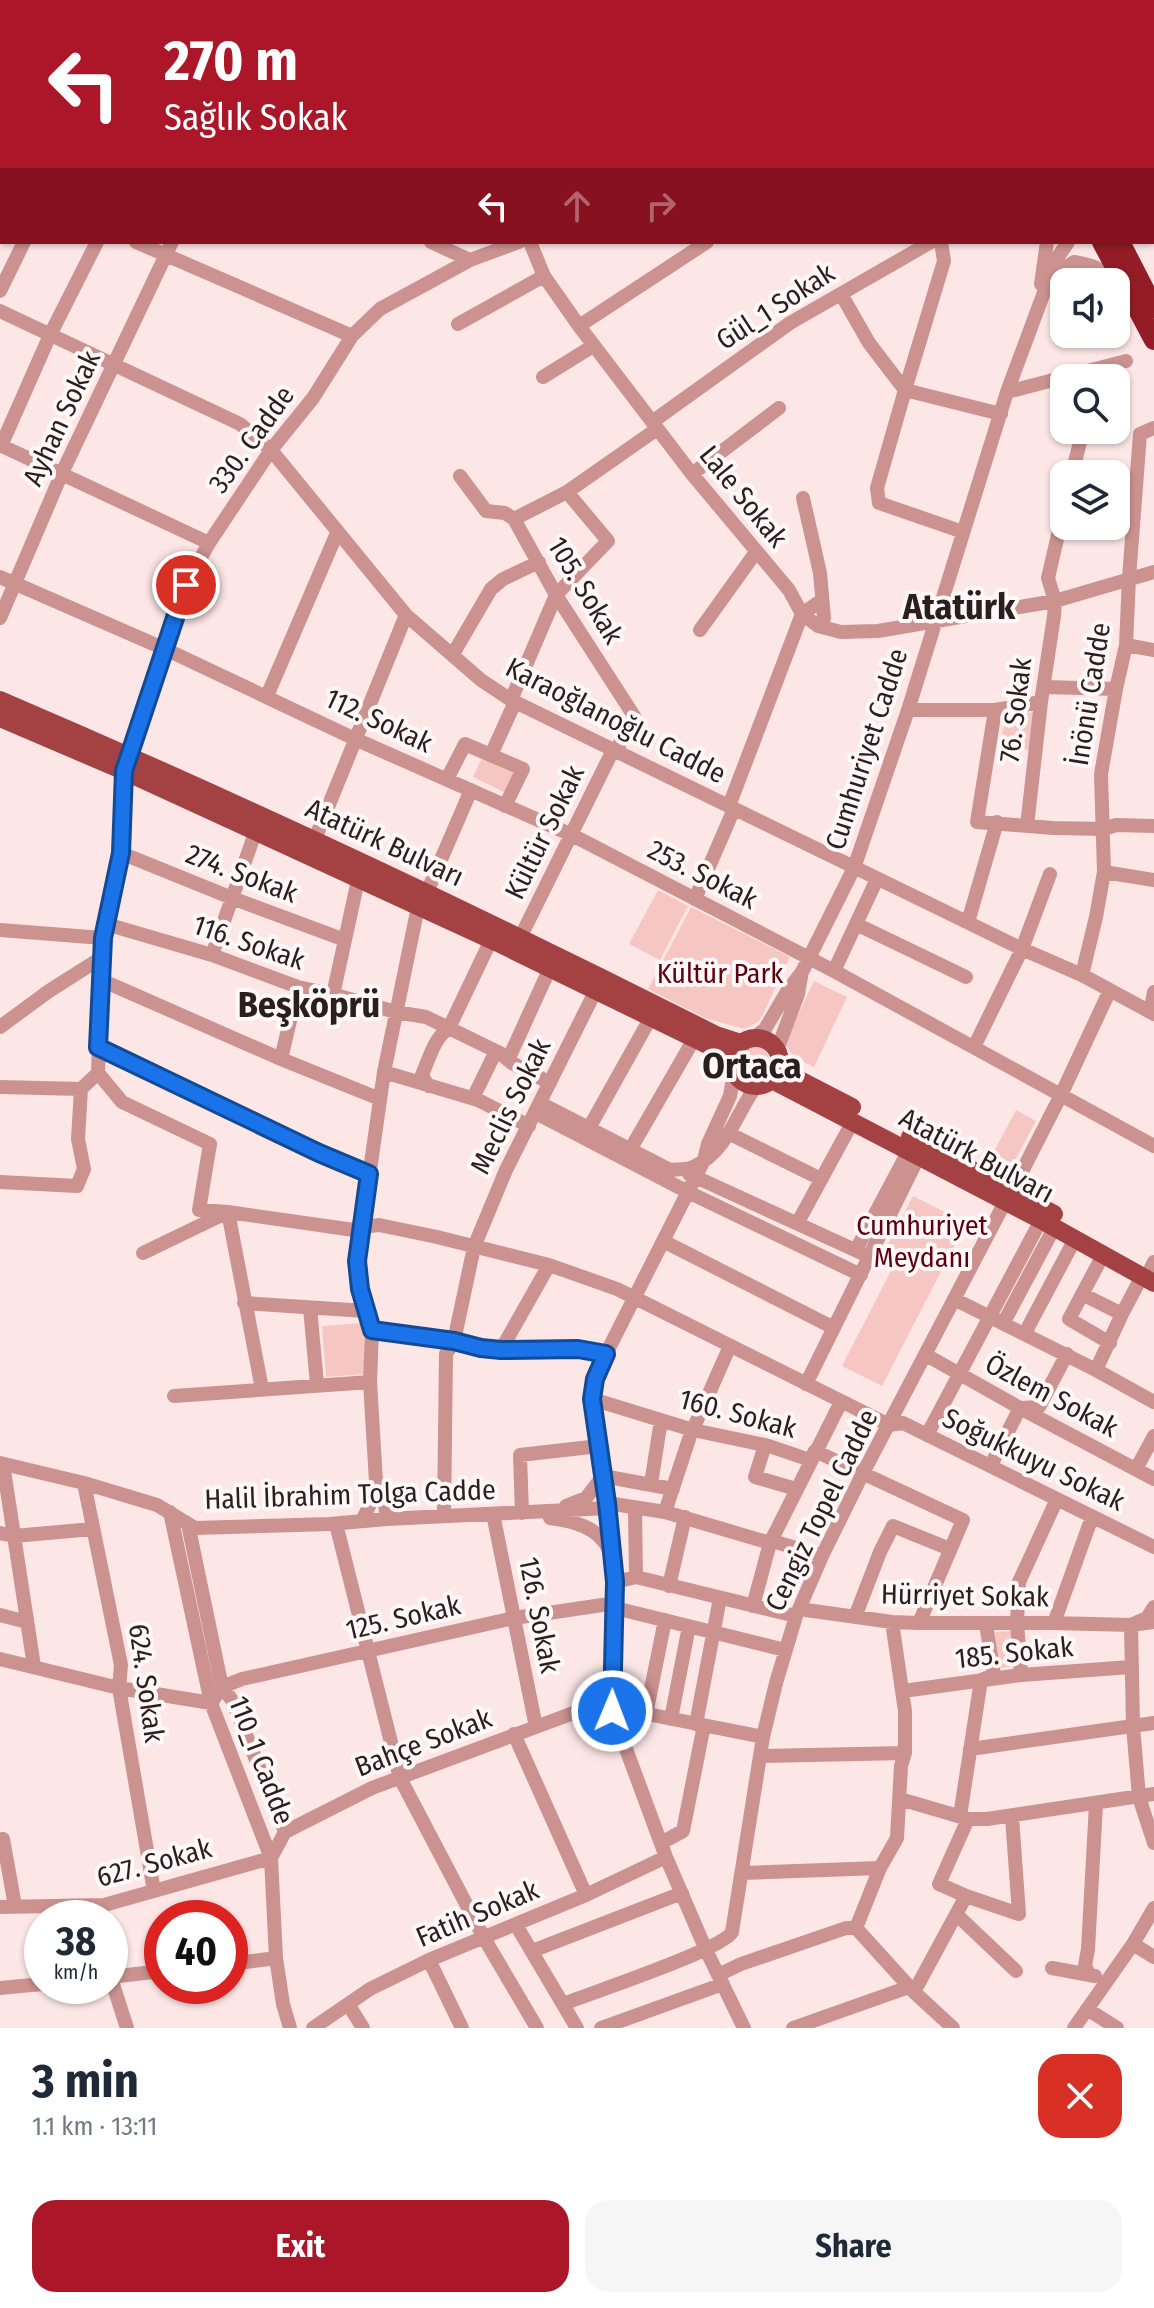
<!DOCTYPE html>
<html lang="en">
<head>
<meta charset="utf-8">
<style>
  :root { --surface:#fff; --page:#f6f6f7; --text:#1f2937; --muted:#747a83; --accent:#ab1628 }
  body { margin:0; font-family:"Fira Sans Condensed",sans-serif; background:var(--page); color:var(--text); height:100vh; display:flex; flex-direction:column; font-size:30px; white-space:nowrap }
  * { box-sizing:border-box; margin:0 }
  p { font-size:26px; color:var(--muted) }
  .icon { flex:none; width:44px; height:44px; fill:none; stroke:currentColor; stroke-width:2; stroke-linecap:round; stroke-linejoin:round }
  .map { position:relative; height:2028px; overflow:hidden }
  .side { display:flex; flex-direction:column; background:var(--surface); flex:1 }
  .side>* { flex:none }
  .top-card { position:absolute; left:0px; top:0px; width:1154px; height:244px; box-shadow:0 2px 6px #0004; background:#ab1628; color:#fff; overflow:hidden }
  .fabs { position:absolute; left:1050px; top:268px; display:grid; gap:16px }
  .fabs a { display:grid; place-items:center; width:80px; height:80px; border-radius:16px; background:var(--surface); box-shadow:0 2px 6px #0004; font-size:40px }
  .speed { position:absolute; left:24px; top:1900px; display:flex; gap:16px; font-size:40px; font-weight:700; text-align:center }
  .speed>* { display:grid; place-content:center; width:104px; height:104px; border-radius:50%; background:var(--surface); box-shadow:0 2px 6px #0004; line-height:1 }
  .speed small { font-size:20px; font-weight:400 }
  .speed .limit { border:12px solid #d22; background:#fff; color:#111 }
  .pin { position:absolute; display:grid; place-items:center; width:68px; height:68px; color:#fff; margin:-34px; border:4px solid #fff; border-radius:50%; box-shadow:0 2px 8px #0007 }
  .me { position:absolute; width:88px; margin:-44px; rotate:1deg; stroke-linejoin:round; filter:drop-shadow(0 0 6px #0008) }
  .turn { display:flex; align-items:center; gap:28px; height:168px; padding:0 32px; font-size:36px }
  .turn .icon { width:104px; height:104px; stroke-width:2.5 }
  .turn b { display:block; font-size:56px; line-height:68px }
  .lanes { display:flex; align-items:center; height:76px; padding:0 32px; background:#0003; justify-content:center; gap:40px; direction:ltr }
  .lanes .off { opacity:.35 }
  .round { display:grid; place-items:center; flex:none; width:84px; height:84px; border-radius:24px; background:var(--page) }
  .head { display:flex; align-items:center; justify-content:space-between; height:136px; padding:0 32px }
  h1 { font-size:48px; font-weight:700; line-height:60px }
  .action { display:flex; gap:16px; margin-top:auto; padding:16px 32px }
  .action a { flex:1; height:92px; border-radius:24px; background:var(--accent); color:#fff; font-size:32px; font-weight:700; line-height:92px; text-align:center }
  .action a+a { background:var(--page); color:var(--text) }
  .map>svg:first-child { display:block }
</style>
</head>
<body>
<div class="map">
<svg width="1154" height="2028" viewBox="0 0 1154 2028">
  <rect width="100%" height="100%" fill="#fce7e6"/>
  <path fill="#f6c6c3" d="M1035 712 1029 750 1000 744 1006 716Z
    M482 758 516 774 506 793 473 777Z
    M658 890 688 906 660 960 629 944Z
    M691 907 790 957 762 1016 758 1022 744 1029 705 1018 648 989Z
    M814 981 847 997 814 1067 793 1057 785 1042Z
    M737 1061a16 16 0 1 1 32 0a16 16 0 1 1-32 0Z
    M1016 1110 1036 1121 1013 1164 993 1153Z
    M913 1196 966 1223 882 1386 842 1366 896 1261 883 1254Z
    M363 1323 367 1374 326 1377 322 1326Z
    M1011 1631 1016 1666 999 1668 995 1632Z"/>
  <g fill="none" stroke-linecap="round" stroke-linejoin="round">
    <path stroke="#cb928f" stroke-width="14" d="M125 0 128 2
      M591 0 593 2
      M860 0 861 2
      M1074 0 1075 2
      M172 2 174 0
      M333 2 335 0
      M468 2 476 0
      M538 2 540 0
      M954 2 958 0
      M0 41 2 42
      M1152 91 1154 90
      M0 183 2 184
      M1152 196 1154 198
      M136 242 352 336
      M431 242 470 260
      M530 242 544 276 579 326 692 474 789 590 802 614 729 806
      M941 242 944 261 905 390 1001 414
      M1041 284 1047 242
      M1052 284 1059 272 1074 262C1092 265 1102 268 1115 282
      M0 291 24 242
      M841 294 869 343 905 390 877 488 879 503 963 532
      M0 311 240 424 271 450 406 615 481 680 511 700 1022 949 1082 975 1154 1014
      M458 324 544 276
      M579 326 707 242
      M543 377 593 346
      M1007 392 1126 361
      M652 422 790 323 931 242
      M0 445 209 543
      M1 446 50 335 97 242
      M692 474 779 408
      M1072 474 1083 430
      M460 476 486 511 505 513 514 519 556 595 634 716 616 751
      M803 498 820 573 824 618 818 626
      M514 519 567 492 657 429
      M0 577 165 649 355 739 572 835 834 971 1154 1146
      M822 600 802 614 818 626 841 632 878 631 1055 601 1154 572
      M0 618 62 473 172 242
      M700 630 756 552
      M1126 645 1154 650
      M453 654 491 589 503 579 539 562
      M1044 687 1116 689
      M267 696 337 533
      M511 700 556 595 608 541 567 492
      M908 710H995L1041 702
      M995 710 977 822 1053 828 1104 829 1116 825 1154 826
      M491 755 515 702
      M447 779 465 744 523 769 505 806
      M1027 826 1041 702 1054 616 1055 601 1048 578 1064 509
      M315 839 406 615
      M121 853 232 898 345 940
      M1104 872 1154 880
      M427 892 471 790
      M695 899 734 809
      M968 922 997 822
      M106 924 212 955 298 987 339 996 396 1012 426 1017 500 1053 512 1063 550 1083
      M856 924 966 977
      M0 930 103 938
      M521 936 613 750
      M212 955 255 833
      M834 971 877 879
      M1082 975 1096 917 1104 872 1101 774 1116 689 1126 645 1129 578 1140 434 1154 428
      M101 980 281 1059 380 1099
      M333 995 358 880
      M1150 1012 1154 992
      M0 1027 49 991 101 958
      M753 1039 765 1029 788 990 802 972 854 868 908 710 1007 392 1056 260 1068 242
      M98 1047 319 1153 369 1174
      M974 1047 1022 949 1050 874
      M777 1050 798 994 801 977
      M281 1059 298 987
      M508 1060 550 968
      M384 1072 478 1100 529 1126
      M734 1072 730 1096 708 1144 704 1160 606 1354 595 1379 592 1399 607 1503 615 1582 612 1711 666 1857 706 1950 744 2028
      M98 1073 122 1102 210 1144 199 1210 228 1212 262 1389
      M428 1086 422 1075C429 1059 434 1038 449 1028L491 940
      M0 1087 81 1089
      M81 1089 98 1073 103 938 121 853 124 771 186 585 209 543 271 450 313 398 352 336 380 309 470 260 519 242
      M473 1098 496 1051
      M540 1103 670 1170C678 1169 688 1170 695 1166 727 1151 736 1114 756 1086
      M536 1113 688 1192 861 1275
      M589 1128 651 1017
      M728 1133 821 1179
      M630 1150 694 1039
      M689 1174 868 1256
      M0 1182 77 1186 84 1169 78 1139 81 1089
      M1012 1191 1061 1095 1110 990
      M798 1222 853 1121
      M663 1241 834 1328
      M856 1250 909 1150
      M143 1253 228 1212 354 1230 361 1227 379 1225 437 1237 549 1265 617 1289 889 1425 903 1423 1154 1547
      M1103 1255 1069 1319 1110 1343
      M1151 1268 1154 1262
      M1082 1294 1122 1314
      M954 1299 1096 1370 1154 1402
      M244 1303 366 1311
      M310 1308 317 1384
      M1004 1322 1054 1228
      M372 1330 454 1341 481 1348 501 1350 578 1349 606 1354
      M1025 1333 1075 1239
      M501 1350 549 1265
      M926 1355 1020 1408 1154 1479
      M1096 1370 1122 1314 1142 1276
      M806 1384 919 1156
      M174 1396 370 1382
      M592 1399 693 1430 769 1446 810 1460 815 1451 963 1520 919 1623
      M927 1435 1041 1220
      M765 1445 755 1477 796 1489
      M0 1463 84 1483 157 1505 195 1528 330 1524 387 1519 608 1508
      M3 1464 34 1666
      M991 1465 1020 1408 1039 1407 1067 1354
      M1136 1469 1154 1436
      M376 1482 383 1490 387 1519
      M84 1483 121 1665 119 1688 154 1891
      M651 1484 661 1420
      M607 1503 665 1512 770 1543 776 1542 822 1556
      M566 1506 586 1498 603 1476 673 1489
      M635 1509 636 1577
      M170 1512 211 1703 271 1858 276 1958 283 2004 290 2028
      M665 1512 690 1436 730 1346
      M522 1513 520 1455 599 1446
      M493 1514 536 1727
      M444 1516 446 1354 454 1341 474 1247 506 1170 596 990
      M550 1518C573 1521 599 1527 609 1550
      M362 1521 374 1496 376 1482 370 1382 372 1330 360 1289 357 1261 384 1072 418 907
      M188 1524 222 1687 232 1700 285 1832
      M336 1524 400 1778 484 1938 537 2028
      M0 1533 14 1536 93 1529
      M615 1582 636 1577 796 1616
      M669 1586 685 1517
      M753 1606 770 1543 841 1402
      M1154 1607 1147 1618 1131 1625 1133 1726 1139 1797 1154 1843
      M615 1608 785 1650
      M799 1609 892 1622 919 1623H1054L1131 1625 1154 1622
      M0 1615 27 1622
      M855 1617 880 1552 893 1526 950 1549
      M1054 1623 1092 1517
      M0 1659 119 1688 211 1703 222 1687 242 1679 514 1618 616 1603
      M1021 1675 1017 1622 1019 1582 1057 1499
      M903 1691 1021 1675 1131 1667
      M612 1707 763 1737
      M646 1714 665 1620
      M671 1719 689 1626
      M696 1724 720 1598
      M514 1734 586 1895
      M970 1749 1154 1723
      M762 1756 905 1753
      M900 1799 968 1819H987L1154 1794
      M960 1816 981 1680 994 1675 986 1624
      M3 1839 15 1906
      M661 1843 683 1831 704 1725
      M271 1858 285 1832 372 1788 611 1699
      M742 1873 880 1868
      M966 1896 1019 1914 1012 1817
      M0 1907 104 1905 271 1858
      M956 1914 1016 1971
      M516 1925 577 2028
      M856 1928 880 1868 897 1838 901 1766 905 1753V1711L892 1622
      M1133 1944 1154 1957
      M532 1951 682 1893
      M429 1960 462 2028
      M230 1964 276 1958
      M1052 1968 1095 1976
      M1089 1974 1085 1966 1088 1949 1096 1804
      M110 1975 127 2028
      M718 1975 741 1964 846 1928H856L914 1992 953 2028
      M110 1977 162 1971
      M0 1988 42 1984
      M914 1992 966 1896 939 1884 968 1819
      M348 2004 363 2028
      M563 2004C591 1993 722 1950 732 1932L763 1737 776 1683 796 1616 822 1556 863 1473 1005 1202
      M1087 2009 1117 2028
      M313 2028 370 1989 429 1960 586 1895 666 1857
      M601 2028 723 1984
      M793 2028 909 1987
      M1074 2028 1133 1944 1154 1908"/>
    <path stroke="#a44142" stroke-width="18" d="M0 700C243 804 481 916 716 1035L741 1043
      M0 718 124 771 498 943 732 1057
      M732 1062a24 24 0 1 1 48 0a24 24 0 1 1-48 0Z
      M780 1064 790 1075 852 1107
      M772 1080 1041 1220 1154 1283
      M910 1137 1054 1214"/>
    <path stroke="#931c26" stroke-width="20" d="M976 0 977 2
      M993 0 994 2
      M1102 242 1154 340
      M1120 242 1154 308"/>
  </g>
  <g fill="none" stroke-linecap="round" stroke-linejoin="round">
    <g stroke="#114b97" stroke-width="20">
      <path id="route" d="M186 585 124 771 121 853 103 938 98 1047 319 1153 369 1174 357 1261 360 1289 372 1330 454 1341 481 1348 501 1350 578 1349 606 1354 595 1379 592 1399 607 1503 615 1582 612 1711"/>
    </g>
    <use href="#route" stroke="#1a73e8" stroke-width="14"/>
  </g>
  <g text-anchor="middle" stroke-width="8" stroke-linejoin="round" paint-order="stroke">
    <g font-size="28" fill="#2b1f1e" stroke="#fff8f8">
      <text transform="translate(775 306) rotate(-33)" y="10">Gül_1 Sokak</text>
      <text transform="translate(61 418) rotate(-65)" y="10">Ayhan Sokak</text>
      <text transform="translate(251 439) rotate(-54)" y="10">330. Cadde</text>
      <text transform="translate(744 496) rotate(51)" y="10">Lale Sokak</text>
      <text transform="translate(586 590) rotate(59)" y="10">105. Sokak</text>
      <text transform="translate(1089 694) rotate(-81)" y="10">İnönü Cadde</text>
      <text transform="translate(1015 710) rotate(-83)" y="10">76. Sokak</text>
      <text transform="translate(379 720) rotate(25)" y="10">112. Sokak</text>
      <text transform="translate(616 720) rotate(27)" y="10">Karaoğlanoğlu Cadde</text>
      <text transform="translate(866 749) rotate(-72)" y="10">Cumhuriyet Cadde</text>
      <text transform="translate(544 832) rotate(-64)" y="10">Kültür Sokak</text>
      <text transform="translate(385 842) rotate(25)" y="10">Atatürk Bulvarı</text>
      <text transform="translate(242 873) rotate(21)" y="10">274. Sokak</text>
      <text transform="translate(703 874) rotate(27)" y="10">253. Sokak</text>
      <text transform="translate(249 942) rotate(19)" y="10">116. Sokak</text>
      <text transform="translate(510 1106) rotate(-64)" y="10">Meclis Sokak</text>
      <text transform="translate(977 1155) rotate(28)" y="10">Atatürk Bulvarı</text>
      <text transform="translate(1052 1395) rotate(28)" y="10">Özlem Sokak</text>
      <text transform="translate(738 1413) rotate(15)" y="10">160. Sokak</text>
      <text transform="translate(1034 1459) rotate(26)" y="10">Soğukkuyu Sokak</text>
      <text transform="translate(350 1494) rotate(-2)" y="10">Halil İbrahim Tolga Cadde</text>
      <text transform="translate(821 1510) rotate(-64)" y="10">Cengiz Topel Cadde</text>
      <text transform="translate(965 1595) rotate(1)" y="10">Hürriyet Sokak</text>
      <text transform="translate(540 1615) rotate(79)" y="10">126. Sokak</text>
      <text transform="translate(403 1617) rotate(-13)" y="10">125. Sokak</text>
      <text transform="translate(1014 1652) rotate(-6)" y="10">185. Sokak</text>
      <text transform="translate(147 1683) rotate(82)" y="10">624. Sokak</text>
      <text transform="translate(423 1742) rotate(-21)" y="10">Bahçe Sokak</text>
      <text transform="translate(262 1760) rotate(69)" y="10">110_1 Cadde</text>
      <text transform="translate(154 1862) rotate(-15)" y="10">627. Sokak</text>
      <text transform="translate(477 1913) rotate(-23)" y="10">Fatih Sokak</text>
    </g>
    <g font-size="28" fill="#5f000e" stroke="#fff8f8">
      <text x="720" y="983">Kültür Park</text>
      <text x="922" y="1235">Cumhuriyet<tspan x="922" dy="32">Meydanı</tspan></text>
    </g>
    <g font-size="36" font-weight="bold" fill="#2b1f1e" stroke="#fff8f8">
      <text x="959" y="619">Atatürk</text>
      <text x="309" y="1017">Beşköprü</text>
      <text x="752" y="1078">Ortaca</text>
    </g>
  </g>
</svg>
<div class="fabs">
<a><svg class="icon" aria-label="sound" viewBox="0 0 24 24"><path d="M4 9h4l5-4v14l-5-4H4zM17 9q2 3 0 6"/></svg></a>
<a><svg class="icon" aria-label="search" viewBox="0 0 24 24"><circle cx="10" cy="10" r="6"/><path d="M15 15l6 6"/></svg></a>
<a><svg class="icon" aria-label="layers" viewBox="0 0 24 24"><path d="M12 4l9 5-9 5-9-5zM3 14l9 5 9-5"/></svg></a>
</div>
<div class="speed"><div>38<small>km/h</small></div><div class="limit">40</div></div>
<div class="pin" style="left:186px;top:585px;background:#d93025"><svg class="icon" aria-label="arrive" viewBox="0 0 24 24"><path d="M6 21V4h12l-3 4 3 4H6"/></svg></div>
<svg class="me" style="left:612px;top:1711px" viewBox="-20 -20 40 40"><circle r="17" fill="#1a73e8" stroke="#fff" stroke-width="3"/><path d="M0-11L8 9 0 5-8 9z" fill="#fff"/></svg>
<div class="top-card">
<div class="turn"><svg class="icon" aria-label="left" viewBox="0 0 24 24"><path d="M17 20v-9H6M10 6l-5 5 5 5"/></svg><div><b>270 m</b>Sağlık Sokak</div></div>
<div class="lanes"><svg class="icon" aria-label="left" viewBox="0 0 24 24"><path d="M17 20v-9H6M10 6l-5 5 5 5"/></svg><svg class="icon off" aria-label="ahead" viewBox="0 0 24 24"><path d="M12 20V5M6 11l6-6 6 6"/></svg><svg class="icon off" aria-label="right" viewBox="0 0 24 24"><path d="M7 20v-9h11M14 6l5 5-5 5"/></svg></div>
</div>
</div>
<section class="side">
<div class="head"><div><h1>3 min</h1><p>1.1 km · 13:11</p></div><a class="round" style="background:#d93025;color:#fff"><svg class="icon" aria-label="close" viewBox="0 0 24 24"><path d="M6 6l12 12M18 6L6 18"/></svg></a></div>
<div class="action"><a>Exit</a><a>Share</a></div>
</section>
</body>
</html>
